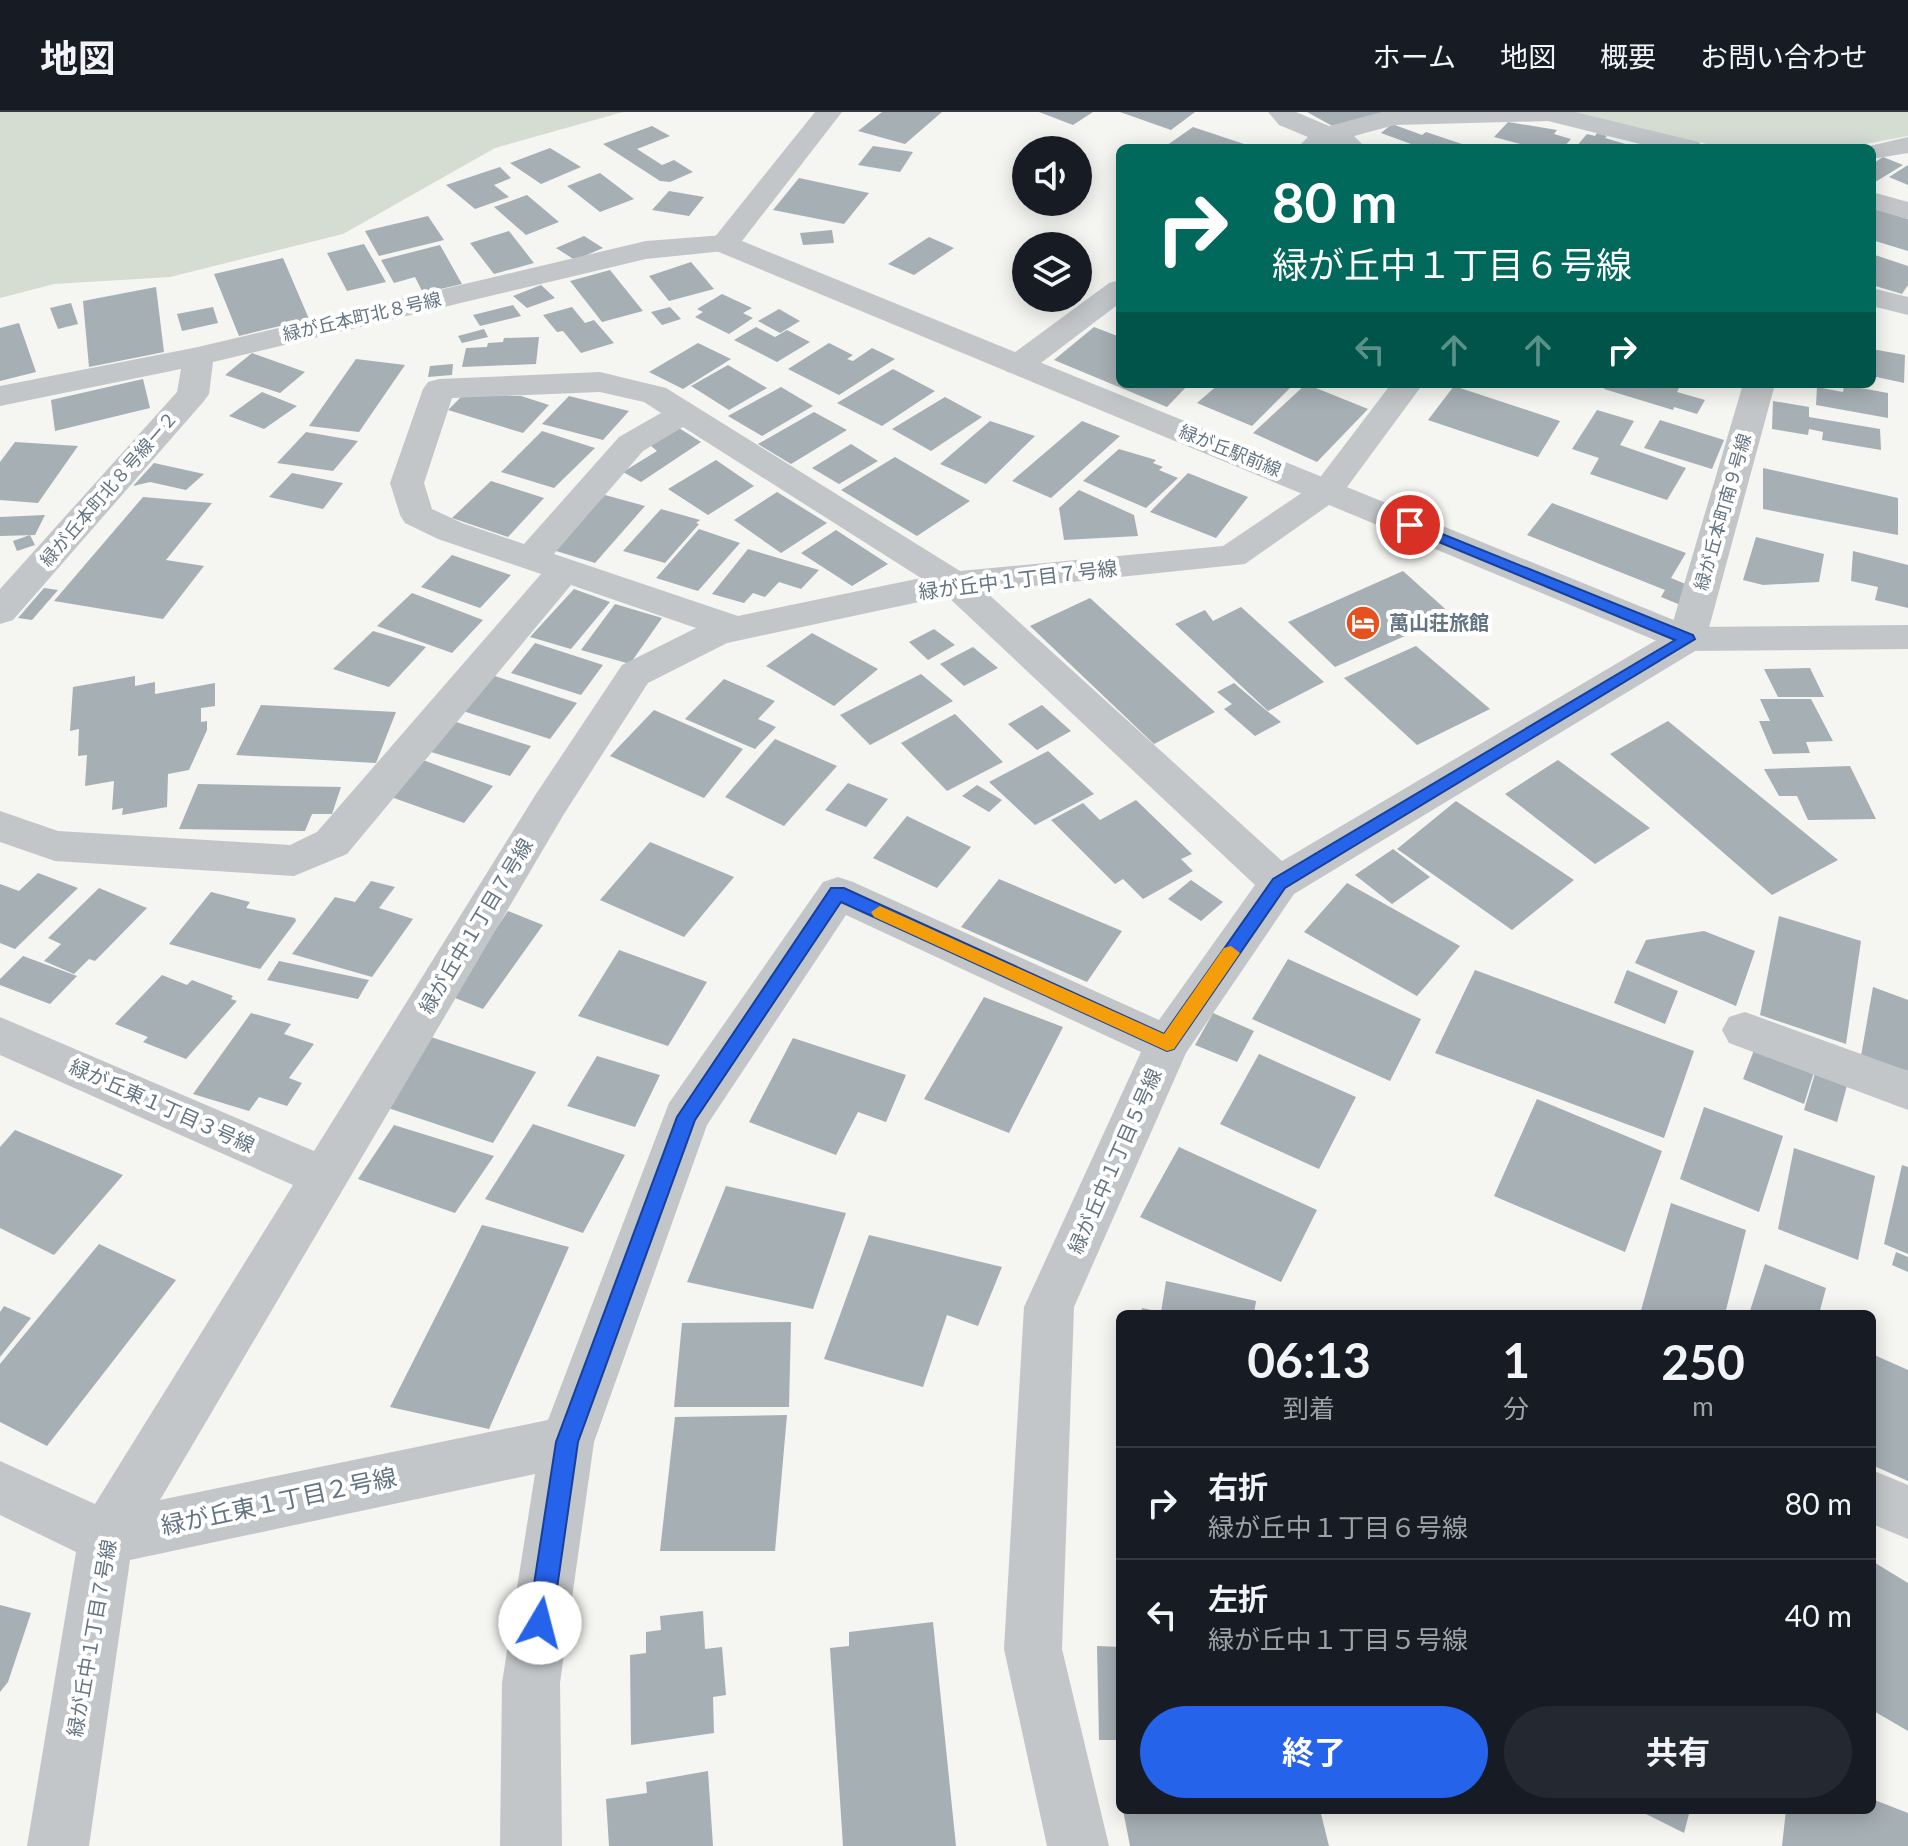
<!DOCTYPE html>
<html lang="ja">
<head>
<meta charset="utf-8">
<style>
  :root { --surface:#171b24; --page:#242831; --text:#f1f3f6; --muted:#9ea1a6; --line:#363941; --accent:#2563eb }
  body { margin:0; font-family:Lato,"Noto Sans JP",sans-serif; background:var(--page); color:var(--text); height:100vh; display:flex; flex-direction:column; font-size:30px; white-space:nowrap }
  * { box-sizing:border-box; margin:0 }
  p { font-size:26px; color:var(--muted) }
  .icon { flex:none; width:44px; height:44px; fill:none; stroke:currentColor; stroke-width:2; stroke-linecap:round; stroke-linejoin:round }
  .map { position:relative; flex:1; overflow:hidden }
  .drawer { position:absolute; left:1116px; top:1198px; width:760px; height:504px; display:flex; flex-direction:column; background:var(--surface); border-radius:12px; box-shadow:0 4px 20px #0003 }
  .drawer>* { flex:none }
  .top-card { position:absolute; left:1116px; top:32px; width:760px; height:244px; border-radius:12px; box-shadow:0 4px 20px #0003; background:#00695c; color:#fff; overflow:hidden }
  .fabs { position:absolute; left:1012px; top:24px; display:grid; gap:16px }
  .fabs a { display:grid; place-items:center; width:80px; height:80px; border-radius:50%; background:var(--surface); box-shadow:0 4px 20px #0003; font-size:40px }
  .pin { position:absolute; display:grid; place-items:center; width:68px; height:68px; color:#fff; margin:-34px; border:4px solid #fff; border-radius:50%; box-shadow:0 2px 8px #0007 }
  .me { position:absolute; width:88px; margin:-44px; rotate:8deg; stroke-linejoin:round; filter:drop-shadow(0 0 6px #0008) }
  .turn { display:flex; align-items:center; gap:28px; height:168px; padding:0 24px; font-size:36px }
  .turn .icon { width:104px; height:104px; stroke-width:2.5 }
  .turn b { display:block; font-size:56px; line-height:68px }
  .lanes { display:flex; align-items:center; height:76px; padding:0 24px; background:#0003; justify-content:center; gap:40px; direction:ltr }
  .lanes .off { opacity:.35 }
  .eta { display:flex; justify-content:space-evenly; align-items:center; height:136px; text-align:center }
  .eta b { font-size:48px; font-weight:700; line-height:56px }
  .button { display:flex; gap:16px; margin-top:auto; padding:16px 24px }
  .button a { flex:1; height:92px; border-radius:48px; background:var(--accent); color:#fff; font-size:32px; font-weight:700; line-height:92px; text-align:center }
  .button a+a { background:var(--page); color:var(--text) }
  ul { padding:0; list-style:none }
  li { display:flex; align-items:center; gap:24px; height:112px; padding:0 24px; border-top:2px solid var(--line) }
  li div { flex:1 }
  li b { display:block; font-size:30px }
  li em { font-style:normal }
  header { display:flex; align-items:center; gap:48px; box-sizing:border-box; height:112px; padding:0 40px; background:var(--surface); border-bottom:2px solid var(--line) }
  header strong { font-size:38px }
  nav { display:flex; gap:44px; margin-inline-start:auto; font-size:28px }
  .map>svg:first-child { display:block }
</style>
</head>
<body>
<header>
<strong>地図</strong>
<nav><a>ホーム</a><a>地図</a><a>概要</a><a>お問い合わせ</a></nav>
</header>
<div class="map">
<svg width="1908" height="1734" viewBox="0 0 1908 1734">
  <rect width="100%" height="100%" fill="#f5f5f1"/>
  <path fill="#d5dcd2" d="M0 0H623L495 36 343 122 170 165 54 172 0 186Z
    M1576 0H1908V24L1844 36H1723Z"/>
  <path fill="#a6afb4" d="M882 0H942L905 32 858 19Z
    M1039 0H1093L1073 13Z
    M1120 0H1195L1171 18Z
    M1307 0H1384L1336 16Z
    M1508 10 1557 18 1554 22 1571 27 1563 36H1535L1494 25Z
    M1392 12 1422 23 1426 20 1474 36H1406L1411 32 1381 21Z
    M652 14 670 24 637 37 662 53 674 48 693 60 670 70 660 69 603 32Z
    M1193 15 1253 35V36H1163Z
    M1597 21 1607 24 1605 26 1639 36H1575L1587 22 1595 24Z
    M873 34 913 40 900 60 858 53Z
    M550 36 581 55 541 72 510 51Z
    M1883 45 1903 53 1872 72V52Z
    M1908 53V73L1889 65Z
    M500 55 511 66 494 73 509 85 475 97 446 73Z
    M600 61 634 87 600 100 567 74Z
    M799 66 869 81 844 112 773 98Z
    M669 79 704 85 689 104 652 98Z
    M527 83 559 110 526 123 494 95Z
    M1872 96 1908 107V139L1872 128Z
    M428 104 444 128 379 144 365 119Z
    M832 118 834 131 803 133 800 121Z
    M509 119 534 151 494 162 470 131Z
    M584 124 603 136 575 148 556 136Z
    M929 125 954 136 914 163 888 152Z
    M364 132 386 170 347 179 327 141Z
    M440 133 462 172 423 181 415 165 394 171 381 148Z
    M1872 142 1908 154V173L1902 182 1872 173Z
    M283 146 309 207 239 224 214 162Z
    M691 150 714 177 669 189 649 164Z
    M610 158 643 199 602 210 570 169Z
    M541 173 555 186 527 196 513 184Z
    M156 175 164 240 89 255 83 189Z
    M722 182 752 196 743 201 753 206 729 222 695 205 703 200 697 197Z
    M71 191 78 212 58 217 50 196Z
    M513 193 521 204 480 214 473 203Z
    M213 195 218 211 182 219 177 202Z
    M572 195 585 211 594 208 614 231 581 241 563 219 557 220 543 203Z
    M670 195 681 207 662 213 651 200Z
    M779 197 800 209 780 221 758 209Z
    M19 211 36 260 0 269V216Z
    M756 215 775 225 787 218 810 230 777 250 734 228Z
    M1094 215 1120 225V272H1189L1167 295 1054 248Z
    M484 217 488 225 462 231 458 224Z
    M539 225 536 252 462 255 466 236 487 235 488 231 503 230 504 226Z
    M698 231 731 247 683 277 649 260Z
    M829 231 853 243 847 247 853 249 872 236 895 247 839 283 788 257Z
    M1872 237 1905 243 1904 271 1872 264Z
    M252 241 305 260 280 281 225 263Z
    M356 247 405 253 359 320 309 314Z
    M453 252 452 263 428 265 430 254Z
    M728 253 767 276 729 298 691 274Z
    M893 257 935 279 882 314 837 291Z
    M143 267 150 296 55 319 51 288Z
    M1219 272H1294L1252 314 1197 291Z
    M1306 272 1368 297 1317 350 1253 321Z
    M1606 272H1681L1677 280 1705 288 1697 302 1674 295 1673 298 1604 277Z
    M1844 273 1888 281V306L1816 293 1817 275 1843 280Z
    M1454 274 1560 309 1538 345 1428 308Z
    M781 275 813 294 762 324 728 304Z
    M262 280 297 294 264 317 229 304Z
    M462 284H521L549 293 523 321 448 298Z
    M569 284 629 299 603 328 542 312Z
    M945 285 982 305 931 339 892 317Z
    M1773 289 1809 295V305L1880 317 1881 338 1822 328 1823 320 1809 317 1808 323 1772 317Z
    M1597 298 1634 309 1620 333 1686 356 1667 388 1590 362 1599 346 1572 337Z
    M814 300 847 318 791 352 758 332Z
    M1660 308 1724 328 1712 357 1644 336Z
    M990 309 1035 324 986 372 940 352Z
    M1082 309 1120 324 1051 386 1012 369Z
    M679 316 701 330 641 370 623 360 657 339 650 333Z
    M542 319 595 336 554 376 501 360Z
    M306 320 358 329 333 359 277 351Z
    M15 330 78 334 38 391 0 388V350Z
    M851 332 878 349 839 372 812 356Z
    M1119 337 1156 348 1153 351 1163 355 1159 358 1178 366 1146 396 1083 369Z
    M895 345 970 389 917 424 841 378Z
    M716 348 754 374 708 403 668 377Z
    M154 351 204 362 186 378 150 370 133 374Z
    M1763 356 1898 386V423L1763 397Z
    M292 361 343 371 323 397 269 385Z
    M1188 361 1248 385 1216 426 1150 400Z
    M491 369 544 386 508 425 452 406Z
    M1079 378 1134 403 1138 424 1064 428 1059 396Z
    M777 380 827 411 781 441 734 408Z
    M605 383 645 394 595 451 553 438Z
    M143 385 212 391 166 448 204 454 163 507 54 489Z
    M1552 391 1686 441 1671 466 1688 473 1683 494 1661 485 1665 478 1527 423Z
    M661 397 700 408 696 411 699 412 665 451 623 439Z
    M45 403 35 423 0 424V405Z
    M699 417 740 431 698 479 656 466Z
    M836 418 888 452 852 474 801 441Z
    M30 423 35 433 17 439 13 429Z
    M1756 425 1824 442 1819 470 1763 473 1743 468Z
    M748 437 819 458 801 477 779 470 765 485 753 481 744 491 712 482Z
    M1853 439 1908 453V496L1875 488 1878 475 1851 469Z
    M452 443 511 463 480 496 421 475Z
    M1403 459 1452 503 1335 555 1288 510Z
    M44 476 58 478 32 508 18 506Z
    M574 477 610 490 571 537 530 525Z
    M412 481 483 508 452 541 377 514Z
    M1090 486 1215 600 1154 632 1030 514Z
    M615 492 662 506 630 552 581 538Z
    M1241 495 1324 570 1268 599 1175 512 1205 498 1213 509Z
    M934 517 955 533 928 548 909 530Z
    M373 519 426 535 389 575 333 557Z
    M812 521 878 557 834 594 766 554Z
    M535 531 603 553 581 583 511 561Z
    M1416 534 1490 597 1417 633 1344 566Z
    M973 535 998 556 964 574 940 552Z
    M1810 556 1824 585H1778L1764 557Z
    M921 562 953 589 870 633 840 603Z
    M492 563 577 591 550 627 463 599Z
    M135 564V574L155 570V582L215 571V594L201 596V610L207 609V618L189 658 168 662 167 695 122 703 123 696 112 698 114 669 85 674 87 643 78 644 79 617 70 619 73 575Z
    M724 567 775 589 758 607 776 615 755 637 685 607Z
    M1234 571 1267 599 1281 610 1255 624 1224 597 1232 592 1217 580Z
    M1760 587H1811L1833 629 1806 630 1810 641 1773 642 1759 609H1770Z
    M261 593 396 600 376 651 236 643Z
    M1042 593 1071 619 1037 638 1008 612Z
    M654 598 743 637 704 686 610 644Z
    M955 602 1003 650 947 679 901 631Z
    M1668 609 1838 748 1772 783 1610 642Z
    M456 610 531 634 510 664 431 640Z
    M775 627 837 654 784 714 725 685Z
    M1048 639 1094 682 1035 713 989 670Z
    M423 648 493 674 464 711 391 685Z
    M1558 648 1650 716 1595 752 1505 682Z
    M1850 654 1876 707 1808 708 1797 684H1779L1764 657Z
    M848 671 888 687 866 715 825 698Z
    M198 672 287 674 341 675 332 702H312L305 719 179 717Z
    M977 673 1002 688 989 700 962 684Z
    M1136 688 1192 742 1181 747 1193 759 1143 787 1123 767 1115 772 1051 708 1083 691 1100 708Z
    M1456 689 1574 768 1512 818 1397 737Z
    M907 704 971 735 937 776 873 746Z
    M650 730 734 765 684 825 600 788Z
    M1393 737 1430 765 1392 792 1355 763Z
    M38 761 78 776 15 837 0 831V772L19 779Z
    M999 767 1122 819 1087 870 961 815Z
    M1191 768 1223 790 1201 809 1168 787Z
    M371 769 395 775 379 796 413 807 372 865 292 842 335 785 355 790Z
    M1347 771 1460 834 1417 884 1304 820Z
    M99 776 147 796 95 849 89 847 74 862 44 849 61 832 48 826Z
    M211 780 250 790 246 796 295 806 296 809 260 857 169 832Z
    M508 799 543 813 483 897 450 884Z
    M1779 804 1861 829 1846 932 1760 903Z
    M1704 819 1755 839 1736 894 1635 851 1646 828Z
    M619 838 707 870 668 934 578 904Z
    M23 844 77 864 50 892 0 873V867Z
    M1288 847 1421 907 1390 969 1252 907Z
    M279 849 369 868 358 887 267 868Z
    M1475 858 1694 939 1664 1026 1435 941Z
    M1627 858 1678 879 1665 912 1614 891Z
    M162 863 187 873 192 868 233 884 231 887 237 889 186 947 143 930 148 925 115 912Z
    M1873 875 1908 888V959L1861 944Z
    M984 885 1063 915 1009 1021 924 987Z
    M251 901 291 912 284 922 314 932 289 966 302 971 287 994 259 985 249 999 193 982Z
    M1213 901 1254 919 1237 950 1195 933Z
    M428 924 536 960 493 1031 385 995Z
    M793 926 906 963 886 1010 858 1000 836 1043 749 1010Z
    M1756 933 1815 957 1804 992 1743 967Z
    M1259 942 1356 985 1319 1057 1220 1012Z
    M597 944 660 963 635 1015 567 994Z
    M1816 958 1848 970 1837 1010 1804 998Z
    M1537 987 1662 1039 1625 1140 1494 1084Z
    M1704 995 1783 1024 1759 1100 1680 1067Z
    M533 1012 625 1043 583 1121 485 1087Z
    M394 1013 494 1044 455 1101 358 1067Z
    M15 1018 123 1063 54 1143 0 1116V1035Z
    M1179 1035 1317 1098 1281 1170 1140 1105Z
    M1794 1036 1875 1064 1858 1148 1778 1117Z
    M1902 1053 1908 1055V1142L1884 1132Z
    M726 1074 846 1101 813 1197 687 1170Z
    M1671 1091 1746 1118 1725 1202H1640Z
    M482 1113 569 1135 489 1317 390 1295Z
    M869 1123 1002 1155 978 1214 947 1203 923 1275 824 1247Z
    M99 1132 176 1168 47 1334 0 1310V1252Z
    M1896 1140 1908 1145V1160L1892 1153Z
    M1765 1152 1826 1176 1819 1202H1749Z
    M1166 1169 1256 1189 1254 1202H1141L1142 1196 1161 1200Z
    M4 1194 31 1206 0 1245V1200Z
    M791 1210 789 1295H674L682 1211Z
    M1872 1242 1908 1258V1369L1872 1353Z
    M787 1303 775 1439H660L675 1305Z
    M1872 1449 1908 1471V1619L1872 1598Z
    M0 1493 31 1501 8 1570 0 1580Z
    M703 1499 705 1537 722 1535 726 1583 713 1585 714 1621 631 1633 630 1543 646 1541V1520L661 1518 660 1504Z
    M933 1510 956 1734H843L830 1536 849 1534V1520Z
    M1097 1534 1120 1535V1628H1099Z
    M708 1659 713 1734H609L606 1687 647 1681 646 1670Z
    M1872 1687 1908 1701V1734H1782L1786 1698H1872Z
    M1123 1698H1320L1329 1734H1130Z
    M1638 1698H1690L1684 1721Z"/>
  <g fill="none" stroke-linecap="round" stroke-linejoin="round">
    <path fill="#c2c6c9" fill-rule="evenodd" d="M1268 0H1296L1329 14 1382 0H1576L1699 30 1703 36H1656L1548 9 1395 13 1354 24 1362 32 1360 36H1297L1308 25 1279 13Z
      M1908 25V41L1872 47V36H1861Z
      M1872 80 1908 90V107L1872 97Z
      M724 123 734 126 738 132 734 138 646 147 213 250 209 282 204 289 13 508 0 512V477L177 280 181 257 0 294V274L198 235 646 129Z
      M1120 168V191L1029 260 1018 262 1007 260 1002 253 1007 246 1109 171Z
      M1872 176 1908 185V203L1872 194Z
      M600 260 666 276 960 459 1223 434 1315 372 1391 272H1423L1339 386 1245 452 985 479 1282 749 1670 520 1743 272H1775L1706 527 1700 536 1294 782 1186 941 1074 1195 1062 1537 1109 1734H1047L1004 1537 1024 1195 1141 940 846 803 707 1013 594 1330 560 1571 562 1734H500L502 1571 535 1362 130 1448 89 1734H27L76 1440 0 1403V1349L95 1392 293 1073 0 943V905L314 1039 536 682 622 553 696 516 571 473 347 742 294 764 55 749 0 730V699L58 719 290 733 317 720 541 462 438 427 405 411 400 403 390 371 423 277 428 270 439 267ZM600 280 644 290 661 301 619 325 524 432 462 411 432 397 424 371 452 286ZM683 315 921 466 738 504 554 442 643 339ZM947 484 1255 773 1159 908 853 770 838 765 823 770 669 991 548 1308 160 1388 564 702 648 571 727 531Z
      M1745 900 1908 959V998L1729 931 1722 918 1729 905Z
      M1872 1358 1908 1373V1427L1872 1412Z"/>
    <path fill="#c2c6c9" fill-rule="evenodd" d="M815 0H842L742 129 1691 515 1908 513V537L1687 539 1674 536 714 138 710 132 714 126Z"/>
  </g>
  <path fill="#2563eb" stroke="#184099" stroke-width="2" d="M1410 409 1693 523 1695 527 1285 776 1174 937 1167 939 841 790 695 1008 578 1330 552 1511 548 1519 540 1522 531 1519 528 1511 556 1330 677 1005 831 776H844L1164 922 1273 767 1675 528 1405 416V410Z"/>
  <path fill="#f59e0b" d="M880 794 1164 922 1224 836 1231 834 1240 841 1174 937 1167 939 874 805 871 800Z"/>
  <defs>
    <g id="hotel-disc" transform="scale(1.8)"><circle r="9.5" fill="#e55220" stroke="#fff"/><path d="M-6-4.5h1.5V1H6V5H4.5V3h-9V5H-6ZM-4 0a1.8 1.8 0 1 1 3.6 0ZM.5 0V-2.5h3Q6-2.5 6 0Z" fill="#fff"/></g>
  </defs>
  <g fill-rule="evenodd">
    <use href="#hotel-disc" x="1363" y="511"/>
  </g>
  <g text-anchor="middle" stroke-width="8" stroke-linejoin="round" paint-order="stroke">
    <g font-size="18" fill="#637482" stroke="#fff">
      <text transform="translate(362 205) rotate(-13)" y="6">緑が丘本町北８号線</text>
      <text transform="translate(1230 339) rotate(22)" y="6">緑が丘駅前線</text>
      <text transform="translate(109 377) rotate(-49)" y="6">緑が丘本町北８号線ー２</text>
      <text transform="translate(1723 400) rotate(-74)" y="6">緑が丘本町南９号線</text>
    </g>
    <g font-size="20" fill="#637482" stroke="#fff">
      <text transform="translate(1018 468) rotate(-7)" y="7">緑が丘中１丁目７号線</text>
      <text transform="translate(476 814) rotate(-59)" y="7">緑が丘中１丁目７号線</text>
      <text transform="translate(162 994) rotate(24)" y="7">緑が丘東１丁目３号線</text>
      <text transform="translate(1115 1049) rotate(-66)" y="7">緑が丘中１丁目５号線</text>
      <text transform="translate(92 1526) rotate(-80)" y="7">緑が丘中１丁目７号線</text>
    </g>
    <g font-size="20" font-weight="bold" fill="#637482" stroke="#fff" text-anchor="start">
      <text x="1389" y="518">萬山荘旅館</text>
    </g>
    <g font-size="24" fill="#637482" stroke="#fff">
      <text transform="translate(279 1390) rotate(-12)" y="8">緑が丘東１丁目２号線</text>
    </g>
  </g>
</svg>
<div class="fabs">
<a><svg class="icon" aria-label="sound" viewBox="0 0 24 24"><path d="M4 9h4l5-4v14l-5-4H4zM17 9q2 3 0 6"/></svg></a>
<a><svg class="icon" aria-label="layers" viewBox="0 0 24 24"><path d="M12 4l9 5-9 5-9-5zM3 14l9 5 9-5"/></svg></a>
</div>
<div class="pin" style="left:1410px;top:413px;background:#d93025"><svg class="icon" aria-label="arrive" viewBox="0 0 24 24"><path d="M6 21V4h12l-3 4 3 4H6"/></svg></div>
<svg class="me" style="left:540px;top:1511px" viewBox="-20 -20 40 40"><circle r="19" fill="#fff"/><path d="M0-13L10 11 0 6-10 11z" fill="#2563eb"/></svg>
<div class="top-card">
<div class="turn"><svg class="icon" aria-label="right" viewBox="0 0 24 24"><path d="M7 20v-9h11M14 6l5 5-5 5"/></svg><div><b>80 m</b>緑が丘中１丁目６号線</div></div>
<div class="lanes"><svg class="icon off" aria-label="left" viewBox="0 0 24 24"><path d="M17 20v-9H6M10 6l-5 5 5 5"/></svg><svg class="icon off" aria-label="ahead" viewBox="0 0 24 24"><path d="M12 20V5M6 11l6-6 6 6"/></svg><svg class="icon off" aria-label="ahead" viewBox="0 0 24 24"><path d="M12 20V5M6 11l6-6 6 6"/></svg><svg class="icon" aria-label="right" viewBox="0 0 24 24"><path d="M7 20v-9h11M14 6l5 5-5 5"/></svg></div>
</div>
<section class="drawer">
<div class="eta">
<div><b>06:13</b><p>到着</p></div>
<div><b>1</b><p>分</p></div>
<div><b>250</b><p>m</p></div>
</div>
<ul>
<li><svg class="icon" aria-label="right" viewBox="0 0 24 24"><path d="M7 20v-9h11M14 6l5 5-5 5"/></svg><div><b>右折</b><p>緑が丘中１丁目６号線</p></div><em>80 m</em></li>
<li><svg class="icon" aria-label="left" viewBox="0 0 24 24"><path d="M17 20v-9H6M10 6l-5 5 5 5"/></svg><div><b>左折</b><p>緑が丘中１丁目５号線</p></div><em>40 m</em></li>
</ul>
<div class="button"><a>終了</a><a>共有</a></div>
</section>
</div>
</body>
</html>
